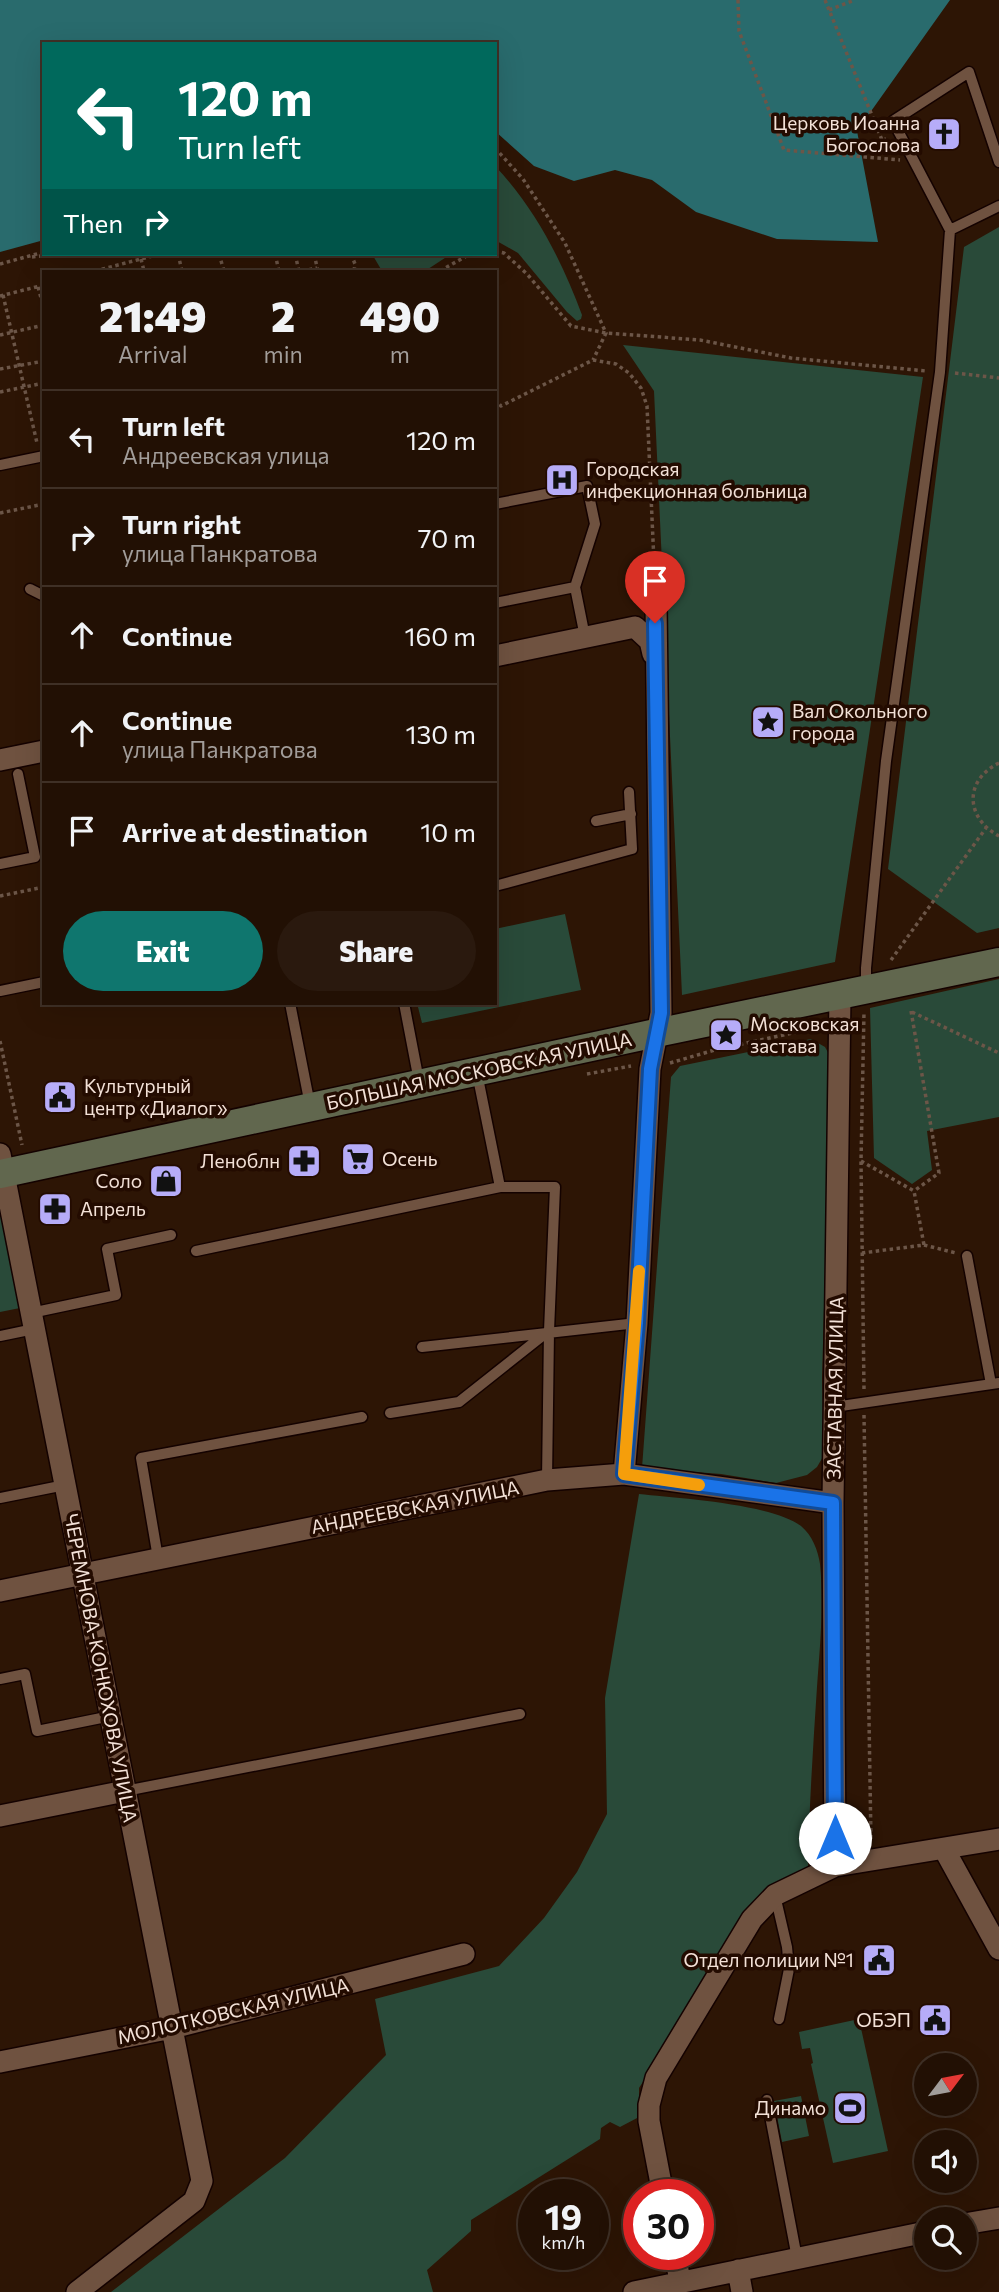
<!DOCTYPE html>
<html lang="en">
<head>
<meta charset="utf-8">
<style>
  :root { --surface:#221004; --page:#2a190e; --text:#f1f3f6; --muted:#a29d9a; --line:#3f3026; --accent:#0f766e }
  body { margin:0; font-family:Commissioner,sans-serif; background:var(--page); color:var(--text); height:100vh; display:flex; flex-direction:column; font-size:26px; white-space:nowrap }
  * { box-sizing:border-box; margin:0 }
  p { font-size:23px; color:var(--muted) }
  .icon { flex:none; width:38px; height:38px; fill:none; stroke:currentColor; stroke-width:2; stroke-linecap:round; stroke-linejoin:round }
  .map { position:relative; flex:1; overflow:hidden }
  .sheet { position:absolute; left:42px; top:270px; width:455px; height:735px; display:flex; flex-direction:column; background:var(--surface); border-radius:0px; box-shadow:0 7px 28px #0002,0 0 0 2px var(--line) }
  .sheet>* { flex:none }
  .banner { position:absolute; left:42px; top:42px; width:455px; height:214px; border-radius:0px; box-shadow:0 7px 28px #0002,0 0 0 2px var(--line); background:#00695c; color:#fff; overflow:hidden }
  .needle { width:46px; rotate:58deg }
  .controls { position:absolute; left:914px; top:2053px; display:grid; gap:14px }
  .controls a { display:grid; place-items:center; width:63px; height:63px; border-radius:50%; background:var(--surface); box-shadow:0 7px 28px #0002,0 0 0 2px var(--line); font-size:35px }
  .speed { position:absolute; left:518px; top:2179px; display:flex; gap:14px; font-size:35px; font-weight:700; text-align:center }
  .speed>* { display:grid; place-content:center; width:91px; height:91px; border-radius:50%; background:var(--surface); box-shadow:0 7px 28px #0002,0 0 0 2px var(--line); line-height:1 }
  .speed small { font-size:18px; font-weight:400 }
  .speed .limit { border:10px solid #d22; background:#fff; color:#111 }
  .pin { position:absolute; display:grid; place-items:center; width:60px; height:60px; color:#fff; margin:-72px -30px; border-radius:50% 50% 50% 0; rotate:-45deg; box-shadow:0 0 7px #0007 }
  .pin .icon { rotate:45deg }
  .me { position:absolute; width:77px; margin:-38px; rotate:0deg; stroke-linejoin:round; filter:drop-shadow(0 0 5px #0008) }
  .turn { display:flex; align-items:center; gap:24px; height:147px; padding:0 21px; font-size:32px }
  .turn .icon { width:91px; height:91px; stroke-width:2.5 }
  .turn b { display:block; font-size:49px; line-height:60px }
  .then { display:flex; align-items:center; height:66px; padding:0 21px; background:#0003; gap:14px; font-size:26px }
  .eta { display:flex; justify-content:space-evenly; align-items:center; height:119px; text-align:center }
  .eta b { font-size:42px; font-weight:800; line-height:49px }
  .cta { display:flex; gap:14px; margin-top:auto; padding:14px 21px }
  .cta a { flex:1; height:80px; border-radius:42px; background:var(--accent); color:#fff; font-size:28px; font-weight:800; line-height:80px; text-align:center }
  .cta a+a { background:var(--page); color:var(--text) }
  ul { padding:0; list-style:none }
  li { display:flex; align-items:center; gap:21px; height:98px; padding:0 21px; border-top:2px solid var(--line) }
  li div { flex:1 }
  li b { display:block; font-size:26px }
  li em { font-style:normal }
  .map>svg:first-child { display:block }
</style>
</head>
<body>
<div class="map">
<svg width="999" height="2292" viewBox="0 0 999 2292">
  <rect width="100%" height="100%" fill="#2d1505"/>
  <path fill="#294a39" d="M495 166C535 208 562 261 582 315L581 319 577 321 567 312 518 253 495 240Z
    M999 227V928L977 933 888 869 964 247Z
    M372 254H451L425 271H382Z
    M623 345 923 377 835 962 682 995 654 391Z
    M565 914 581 990 422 1023 417 1003H495V929Z
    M999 979V1117L927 1131 932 1170 912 1184 874 1158 870 1008Z
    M811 1039 825 1047 831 1058 822 1379 824 1455 817 1467 807 1475 776 1483 721 1474 642 1468 671 1077 680 1066Z
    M0 1201 25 1307 0 1312Z
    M639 1494C677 1498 773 1504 801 1526 812 1535 818 1550 820 1564 824 1604 820 1647 817 1687 813 1748 809 1808 808 1869L802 1874 787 1877 763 1894 639 2088V2117L620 2127 610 2122 601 2128 600 2139 471 2220V2231L427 2270 433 2292H111L285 2158 386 2055 375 1999 499 1966 544 1918 577 1872 607 1814 605 1698Z
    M859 2019 888 2151 833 2163 811 2064 813 2063 810 2048 802 2049 799 2032Z
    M801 2096 809 2136 782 2142 774 2101Z"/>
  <path fill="#296b6d" d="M0 0H950L857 131 878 242 777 239 696 212 652 180 615 170 574 181 534 166 495 131V44H44V240L0 252Z"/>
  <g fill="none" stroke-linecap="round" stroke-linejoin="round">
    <g stroke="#140200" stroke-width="13">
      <path id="service" d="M950 230 999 206
        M0 465 44 456
        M495 504 587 486 595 524 575 587
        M30 589 44 596
        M495 603 575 587 585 637
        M596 821 631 814
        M0 864 35 857 18 774
        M495 886 632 849 629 792
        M866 989V968L886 761 940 372 950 230 893 121 969 72 999 162
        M0 991 44 982
        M290 1003 310 1105
        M404 1003 419 1081
        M477 1073 500 1187H555L549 1331 547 1480
        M196 1251 500 1187
        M967 1256 991 1384
        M31 1313 116 1295 107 1249 171 1235
        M0 1336 34 1329
        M422 1347 637 1323
        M834 1407 999 1383
        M390 1413 459 1402 546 1333
        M0 1498 65 1485
        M158 1558 141 1458 362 1417
        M0 1679 25 1674 37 1731 111 1716
        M125 1791 520 1714
        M775 1895 787 1947 789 1969 779 2019
        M767 2100 797 2258"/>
    </g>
    <g stroke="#140200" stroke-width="24">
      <path id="minor" d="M495 656 635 627 650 641 653 654
        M0 760 44 751
        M0 1154 202 2181 194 2201 77 2292
        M624 1474 637 1323 650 1069 661 1013 656 603
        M0 1591 547 1480 624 1474 833 1503
        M0 1816 125 1791
        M944 1849 999 1949
        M835 1866 833 1503 840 995
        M0 2062 172 2028 464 1954
        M663 2194 649 2121V2105L656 2078 752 1919 775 1895 835 1866 999 1839
        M964 2224 999 2218
        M675 2254 680 2281
        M738 2270 742 2292
        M634 2292 926 2232"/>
    </g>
    <g stroke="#140200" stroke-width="31">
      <path id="secondary" d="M0 1174 656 1033 999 962"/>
    </g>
    <path stroke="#6c5648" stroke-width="3.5" stroke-dasharray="3.5 3.5" stroke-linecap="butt" d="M738 0 739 31 784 150 900 160
      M825 0 882 140 886 139
      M829 10 855 0
      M495 148 523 179 565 243 606 333 593 360
      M495 251 504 253 527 274 571 326 606 333 700 340 791 358 926 371
      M178 254 182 271
      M219 254 224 271
      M275 254 279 271
      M295 254 299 271
      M314 254 318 271
      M351 254 355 264 354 271
      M32 257 59 254
      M141 259 144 271
      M0 264 44 252
      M95 271 160 254
      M302 271 317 268
      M440 271 470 254
      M38 287 44 309
      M3 295 37 443
      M0 296 44 285
      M0 335 44 325
      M0 369 44 361
      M955 373 999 378
      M0 392 44 383
      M495 399 501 406 593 360 616 364 629 373 641 388 647 406 655 585
      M0 513 44 504
      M999 763C964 780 965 818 999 836
      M0 896 44 887
      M891 960 986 828
      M911 1011 939 1173 914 1191
      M912 1012 999 1053
      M0 1041 22 1145
      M733 1046 820 1027
      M670 1063 725 1047
      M587 1074 631 1066
      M861 1161 914 1191 924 1245 862 1253
      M924 1245 956 1253
      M864 1389 861 1161 864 1012
      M864 1415 871 1841"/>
    <use href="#service" stroke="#6f5240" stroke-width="10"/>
    <use href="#minor" stroke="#6f5240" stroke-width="21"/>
    <use href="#secondary" stroke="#61674e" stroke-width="28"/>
  </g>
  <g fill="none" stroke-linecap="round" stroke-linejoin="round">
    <g stroke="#114b97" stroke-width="18">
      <path id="route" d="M655 623 661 1013 650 1069 637 1323 624 1474 833 1503 835 1838"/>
    </g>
    <use href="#route" stroke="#1a73e8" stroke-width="12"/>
    <path stroke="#f59e0b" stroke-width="12" d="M639 1271 624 1474 699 1485"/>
  </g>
  <defs>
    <g id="church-square" transform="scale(1.75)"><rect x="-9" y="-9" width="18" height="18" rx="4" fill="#b6acf8" stroke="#230b00"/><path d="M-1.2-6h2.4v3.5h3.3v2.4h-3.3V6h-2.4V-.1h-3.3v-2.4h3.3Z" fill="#111"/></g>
    <g id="hospital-square" transform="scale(1.75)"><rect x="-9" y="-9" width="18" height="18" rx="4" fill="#b6acf8" stroke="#230b00"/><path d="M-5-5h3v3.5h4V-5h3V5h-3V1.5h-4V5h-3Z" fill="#111"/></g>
    <g id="sight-square" transform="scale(1.75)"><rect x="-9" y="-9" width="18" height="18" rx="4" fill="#b6acf8" stroke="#230b00"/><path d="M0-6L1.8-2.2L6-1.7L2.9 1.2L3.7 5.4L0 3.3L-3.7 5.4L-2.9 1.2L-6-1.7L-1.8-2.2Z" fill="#111"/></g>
    <g id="civic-square" transform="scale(1.75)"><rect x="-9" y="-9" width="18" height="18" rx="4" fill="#b6acf8" stroke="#230b00"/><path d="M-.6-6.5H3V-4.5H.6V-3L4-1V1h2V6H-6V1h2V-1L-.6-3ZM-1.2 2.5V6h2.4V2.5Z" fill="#111"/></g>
    <g id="supermarket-square" transform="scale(1.75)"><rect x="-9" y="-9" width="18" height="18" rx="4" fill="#b6acf8" stroke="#230b00"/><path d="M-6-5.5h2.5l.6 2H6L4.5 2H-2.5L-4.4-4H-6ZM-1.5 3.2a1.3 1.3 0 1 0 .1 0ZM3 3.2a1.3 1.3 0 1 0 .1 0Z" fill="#111"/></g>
    <g id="pharmacy-square" transform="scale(1.75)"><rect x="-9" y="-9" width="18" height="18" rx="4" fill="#b6acf8" stroke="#230b00"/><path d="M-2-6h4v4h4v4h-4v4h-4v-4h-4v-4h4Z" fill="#111"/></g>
    <g id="shop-square" transform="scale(1.75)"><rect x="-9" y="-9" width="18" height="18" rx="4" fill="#b6acf8" stroke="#230b00"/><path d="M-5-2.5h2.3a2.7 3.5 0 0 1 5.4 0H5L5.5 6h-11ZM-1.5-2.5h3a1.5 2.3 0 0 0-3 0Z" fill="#111"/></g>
    <g id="stadium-square" transform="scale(1.75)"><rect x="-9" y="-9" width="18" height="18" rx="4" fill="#b6acf8" stroke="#230b00"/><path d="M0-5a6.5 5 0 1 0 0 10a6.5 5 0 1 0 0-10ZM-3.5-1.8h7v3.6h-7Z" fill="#111"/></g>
  </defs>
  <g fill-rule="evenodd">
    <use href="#church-square" x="944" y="134"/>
    <use href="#hospital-square" x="562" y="480"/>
    <use href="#sight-square" x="768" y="722"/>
    <use href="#sight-square" x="726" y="1035"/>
    <use href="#civic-square" x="60" y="1097"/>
    <use href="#supermarket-square" x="358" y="1159"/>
    <use href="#pharmacy-square" x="304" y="1161"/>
    <use href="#shop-square" x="166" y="1181"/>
    <use href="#pharmacy-square" x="55" y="1209"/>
    <use href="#civic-square" x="879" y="1960"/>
    <use href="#civic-square" x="935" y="2020"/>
    <use href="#stadium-square" x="850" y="2108"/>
  </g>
  <g text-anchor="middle" stroke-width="7" stroke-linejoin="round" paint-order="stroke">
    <g font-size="19" fill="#f3e1d7" stroke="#230b00" text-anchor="end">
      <text x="920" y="130">Церковь Иоанна<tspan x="920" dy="22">Богослова</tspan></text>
      <text x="586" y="476" text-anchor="start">Городская<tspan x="586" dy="22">инфекционная больница</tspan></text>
      <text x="792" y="718" text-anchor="start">Вал Окольного<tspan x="792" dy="22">города</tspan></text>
      <text x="750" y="1031" text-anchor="start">Московская<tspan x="750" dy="22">застава</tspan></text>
      <text x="84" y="1093" text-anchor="start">Культурный<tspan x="84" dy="22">центр «Диалог»</tspan></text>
      <text x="382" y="1166" text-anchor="start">Осень</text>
      <text x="280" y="1168">Леноблн</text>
      <text x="142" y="1188">Соло</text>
      <text x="80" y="1216" text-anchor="start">Апрель</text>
      <text x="854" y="1967">Отдел полиции №1</text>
      <text x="911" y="2027">ОБЭП</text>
      <text x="826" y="2115">Динамо</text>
    </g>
    <g font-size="19" fill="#f3e1d7" stroke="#230b00">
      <text transform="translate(479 1071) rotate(-12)" y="7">БОЛЬШАЯ МОСКОВСКАЯ УЛИЦА</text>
      <text transform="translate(835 1388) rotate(-89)" y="7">ЗАСТАВНАЯ УЛИЦА</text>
      <text transform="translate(415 1507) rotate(-11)" y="7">АНДРЕЕВСКАЯ УЛИЦА</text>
      <text transform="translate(101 1668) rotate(79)" y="7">ЧЕРЕМНОВА-КОНЮХОВА УЛИЦА</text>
      <text transform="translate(233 2011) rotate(-13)" y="7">МОЛОТКОВСКАЯ УЛИЦА</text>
    </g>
  </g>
</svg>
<div class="controls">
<a><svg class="needle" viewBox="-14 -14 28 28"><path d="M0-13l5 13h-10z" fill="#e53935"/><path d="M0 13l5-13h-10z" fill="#a29d9a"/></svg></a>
<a><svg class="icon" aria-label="sound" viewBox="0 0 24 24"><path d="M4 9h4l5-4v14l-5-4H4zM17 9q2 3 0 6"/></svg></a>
<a><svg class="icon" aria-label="search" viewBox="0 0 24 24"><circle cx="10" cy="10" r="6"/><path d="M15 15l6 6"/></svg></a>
</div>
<div class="speed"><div>19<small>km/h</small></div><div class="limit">30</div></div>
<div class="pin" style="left:655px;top:623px;background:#d93025"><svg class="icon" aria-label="arrive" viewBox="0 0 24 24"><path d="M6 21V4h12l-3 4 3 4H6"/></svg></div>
<svg class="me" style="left:835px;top:1838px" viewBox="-20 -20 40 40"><circle r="19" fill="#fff"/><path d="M0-13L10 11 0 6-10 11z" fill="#1a73e8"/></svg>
<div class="banner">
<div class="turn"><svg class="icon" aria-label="left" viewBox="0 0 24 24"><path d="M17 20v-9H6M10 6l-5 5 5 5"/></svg><div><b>120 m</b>Turn left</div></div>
<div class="then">Then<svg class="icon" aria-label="right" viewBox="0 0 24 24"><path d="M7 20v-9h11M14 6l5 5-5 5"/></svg></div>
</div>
<section class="sheet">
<div class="eta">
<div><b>21:49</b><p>Arrival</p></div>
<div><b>2</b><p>min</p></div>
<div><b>490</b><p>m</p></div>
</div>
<ul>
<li><svg class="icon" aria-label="left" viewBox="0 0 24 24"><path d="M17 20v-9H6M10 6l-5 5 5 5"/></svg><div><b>Turn left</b><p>Андреевская улица</p></div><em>120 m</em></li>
<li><svg class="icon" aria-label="right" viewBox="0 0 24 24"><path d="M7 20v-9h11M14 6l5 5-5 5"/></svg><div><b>Turn right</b><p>улица Панкратова</p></div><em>70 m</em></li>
<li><svg class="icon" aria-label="ahead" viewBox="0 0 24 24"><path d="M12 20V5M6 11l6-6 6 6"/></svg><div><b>Continue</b></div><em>160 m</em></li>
<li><svg class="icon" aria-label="ahead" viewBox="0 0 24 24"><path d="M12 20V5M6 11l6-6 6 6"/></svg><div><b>Continue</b><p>улица Панкратова</p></div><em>130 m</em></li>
<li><svg class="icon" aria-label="arrive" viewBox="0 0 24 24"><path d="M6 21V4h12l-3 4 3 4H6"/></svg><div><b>Arrive at destination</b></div><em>10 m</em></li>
</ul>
<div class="cta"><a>Exit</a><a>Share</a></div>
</section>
</div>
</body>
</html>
